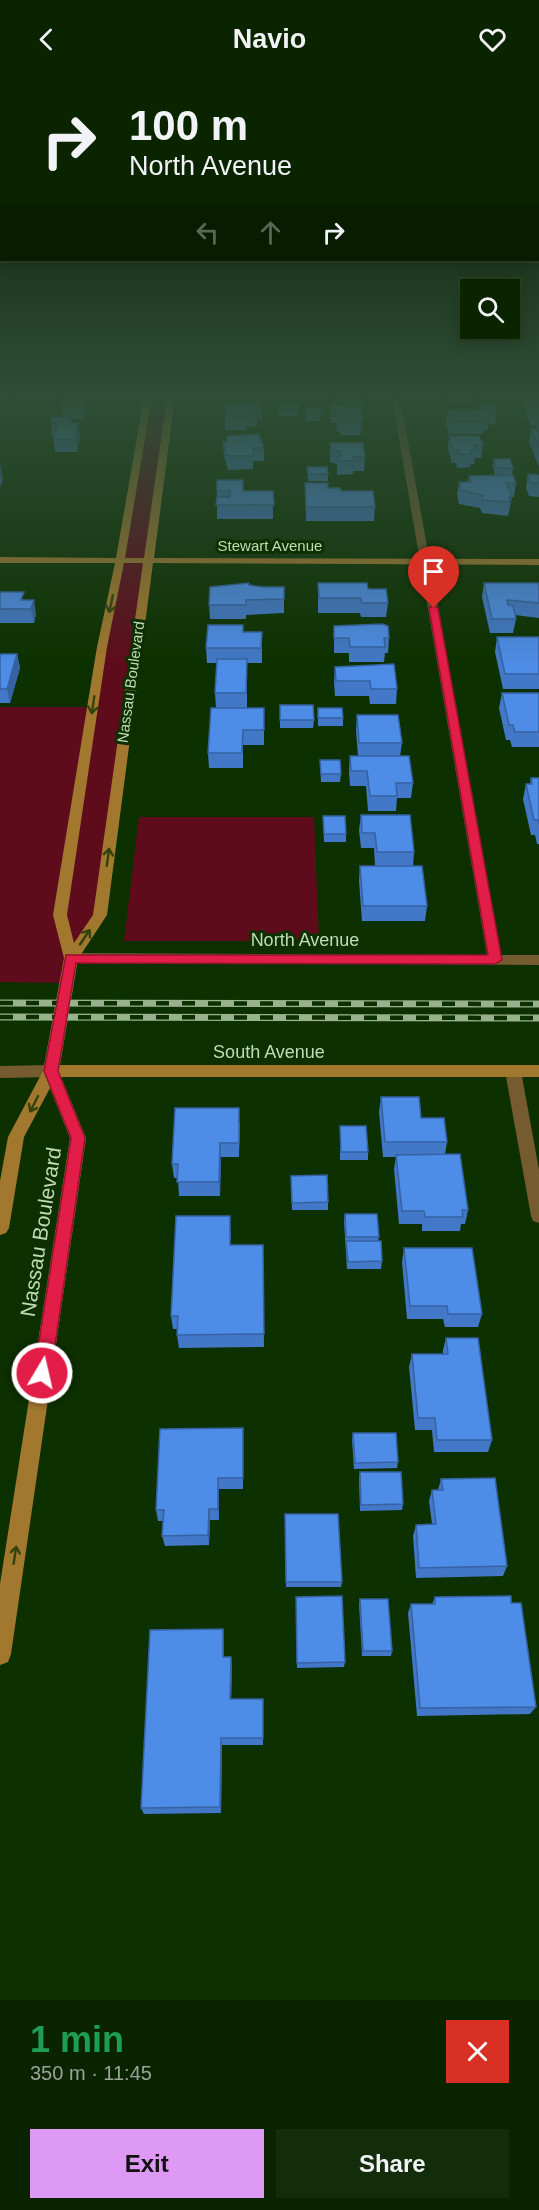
<!DOCTYPE html>
<html lang="en">
<head>
<meta charset="utf-8">
<style>
  :root { --surface:#0a2400; --page:#132c0a; --text:#f1f3f6; --muted:#99a499; --line:#2a4122; --accent:#dd99f3 }
  body { margin:0; font-family:Arial,sans-serif; background:var(--page); color:var(--text); height:100vh; display:flex; flex-direction:column; font-size:22px; white-space:nowrap }
  * { box-sizing:border-box; margin:0 }
  p { font-size:20px; color:var(--muted) }
  .icon { flex:none; width:33px; height:33px; fill:none; stroke:currentColor; stroke-width:2; stroke-linecap:round; stroke-linejoin:round }
  .map { position:relative; height:1922px; overflow:hidden }
  .sheet { display:flex; flex-direction:column; background:var(--surface); flex:1 }
  .sheet>* { flex:none }
  .hud { position:absolute; left:0px; top:0px; width:540px; height:183px; box-shadow:0 3px 15px #0003,0 0 0 2px var(--line); background:#0a2400; color:var(--text); overflow:hidden }
  .tools { position:absolute; left:460px; top:201px; display:grid; gap:12px }
  .tools a { display:grid; place-items:center; width:60px; height:60px; border-radius:0px; background:var(--surface); box-shadow:0 3px 15px #0003,0 0 0 2px var(--line); font-size:30px }
  .pin { position:absolute; display:grid; place-items:center; width:51px; height:51px; color:#fff; margin:-62px -26px; border-radius:50% 50% 50% 0; rotate:-45deg; box-shadow:0 0 6px #0007 }
  .pin .icon { rotate:45deg }
  .me { position:absolute; width:66px; margin:-33px; rotate:9deg; stroke-linejoin:round; filter:drop-shadow(0 0 4px #0008) }
  .turn { display:flex; align-items:center; gap:21px; height:126px; padding:0 30px; font-size:27px }
  .turn .icon { width:78px; height:78px; stroke-width:2.5 }
  .turn b { display:block; font-size:42px; line-height:51px }
  .lanes { display:flex; align-items:center; height:57px; padding:0 30px; background:#0003; justify-content:center; gap:30px; direction:ltr }
  .lanes .off { opacity:.35 }
  .round { display:grid; place-items:center; flex:none; width:63px; height:63px; border-radius:0px; background:var(--page) }
  .overview { display:flex; align-items:center; justify-content:space-between; height:102px; padding:0 30px }
  h1 { font-size:36px; font-weight:600; line-height:45px; color:#1e9e55 }
  .primary-button { display:flex; gap:12px; margin-top:auto; padding:12px 30px }
  .primary-button a { flex:1; height:69px; border-radius:0px; background:var(--accent); color:#111; font-size:24px; font-weight:600; line-height:69px; text-align:center }
  .primary-button a+a { background:var(--page); color:var(--text) }
  header { display:flex; justify-content:space-between; align-items:center; height:78px; padding:0 30px; background:var(--surface); font-size:27px; font-weight:600 }
  .map>svg:first-child { display:block }
</style>
</head>
<body>
<header><svg class="icon" aria-label="back" viewBox="0 0 24 24"><path d="M15 5l-7 7 7 7"/></svg>Navio<svg class="icon" aria-label="heart" viewBox="0 0 24 24"><path d="M12 20l-8-8c-3-5 5-10 8-4 3-6 11-1 8 4z"/></svg></header>
<div class="map">
<svg width="539" height="1922" viewBox="0 0 539 1922">
  <rect width="100%" height="100%" fill="#0d3000"/>
  <path fill="#5e0c1b" d="M150 319H172L100 834 64 905 0 904V629H89Z
    M139 739H314L319 863H124Z"/>
  <g fill="none" stroke-linecap="round" stroke-linejoin="round">
    <path fill="#765b31" fill-rule="evenodd" d="M392 319H400L501 877H539V887L66 884 64 880 66 876 71 875 487 877Z
      M51 987 56 989 59 993 56 997 51 999 0 1000V988Z
      M513 987 518 989 521 993 539 1092V1145L533 1143 531 1138 505 993 508 989Z"/>
    <path fill="#a2782f" fill-rule="evenodd" d="M144 319H152L125 480H144L167 319H175L154 480 539 481V487L153 485 107 837 78 881 60 987H539V999H61L86 1060 11 1576 8 1584 0 1587V1506L70 1060 50 1010 24 1059 9 1150 6 1155 0 1157V1103L8 1059 43 993 64 880 53 837 97 569 115 485H0V479L116 480ZM124 485H143L93 837 74 865 67 837 107 569Z"/>
    <g stroke="#97b28d" stroke-width="7">
      <path id="rail" d="M0 925 539 926
        M0 939 539 940"/>
    </g>
    <use href="#rail" stroke="#0d3000" stroke-width="4.5" stroke-dasharray="13" stroke-linecap="butt"/>
  </g>
  <path fill="#4278c7" d="M0 319H13L11 322H0Z
    M58 319H86L87 326 84 341H72V345L80 358 77 374H55L53 361 54 358H52L51 345 63 339 62 326H59Z
    M333 319H363L362 327 361 329 363 341 362 354 359 357H340V354H337L336 345H331V327H342L340 324H334Z
    M444 319H478V321L472 322V326H445Z
    M526 319H539V389L529 364 531 351H537L536 347H530L524 331Z
    M262 323V341H257V348L246 349V352H225V339Z
    M279 325H299V338H279Z
    M480 326 497 333 495 346H489L488 352H483V356H449L446 345 448 332H479Z
    M305 330 321 336 320 343H306Z
    M449 358 483 367 481 380H475L474 386H471L470 389 457 390 456 385H452L448 371Z
    M223 364 264 370V383H253V391L228 392 224 377Z
    M330 365 365 379 364 393H353V396L337 397V386L330 384Z
    M494 381 513 390 512 397H495L493 388Z
    M307 389 328 396V403H308Z
    M528 396 539 397V419L529 418 526 410Z
    M469 398 516 405 514 419H512L508 438 482 435 480 430 459 426 457 417 459 404H468Z
    M305 405 341 413 375 429 374 443H306Z
    M217 413H273V441H217Z
    M318 505 368 511 388 525 386 539H361L360 535H318Z
    M484 505 539 508V540L515 537 516 541 513 555H490L482 519Z
    M249 507 262 509H284V535L246 537V541H210L209 527Z
    M0 514 25 522 36 536 34 545H0Z
    M334 548 389 560 388 575H385L384 584H349V575H334Z
    M243 554H262V585H247V630H216L215 615 217 585H207L206 570Z
    M497 559H539V611H503L495 574Z
    M0 576H17L20 590 10 625H0Z
    M335 589 397 611 396 626H370L369 618H335L334 604Z
    M502 615H539V669H512L510 662H506L499 630Z
    M280 627 314 642 313 650H280Z
    M264 630V667H243V690H209L208 675Z
    M318 630 343 640V648H318Z
    M357 637 402 665 400 678 413 705 411 720H397L396 733H368L366 708H350L349 693 350 678H358L356 652Z
    M320 682 341 696 340 704H321Z
    M531 700H539V766H537L535 757H531L523 721 526 706H530Z
    M361 737 414 774 413 788 427 828 425 843H362L359 803 360 788H375L374 770H361L359 752Z
    M323 738 346 756V764H324Z
    M381 1019 421 1040 447 1064 445 1076 468 1132 465 1146H461L460 1153H422V1146H399L394 1091 396 1079H383L379 1034Z
    M240 1044 239 1079H221L220 1118H179L178 1100H174L172 1086Z
    M340 1048 368 1074V1082H340Z
    M291 1098 328 1124V1132H292Z
    M345 1136 379 1159 378 1163 382 1183 381 1191H347L344 1144Z
    M231 1152 230 1167H263L264 1269 179 1270 177 1257V1251H173L171 1238Z
    M404 1170 482 1236 478 1249H445L443 1241H407L402 1184Z
    M446 1260 492 1362 488 1374H434L432 1352H415L409 1289 412 1276H443V1272Z
    M353 1355 398 1384 397 1390 354 1391 352 1362Z
    M243 1362V1411H219V1442H210L209 1467 165 1468 162 1458 163 1443H158L156 1432Z
    M360 1394 403 1426 402 1432 360 1433 359 1400Z
    M441 1401 507 1488 503 1498 416 1500 413 1458 416 1447 432 1446 429 1423 432 1412H438Z
    M285 1436 342 1504 341 1509H286Z
    M435 1519 511 1525 536 1629 530 1636 417 1638 408 1535 411 1526H432Z
    M360 1521 392 1573 391 1578H362L359 1526Z
    M296 1524 345 1584 344 1589 297 1590Z
    M224 1560V1579L232 1588 231 1621H263V1667H222L221 1735 144 1736 141 1730Z"/>
  <path fill="#3662a2" d="M84 319H86L87 326 84 341 83 328Z
    M361 319H363L362 327 360 331Z
    M473 319H478V321L472 322Z
    M363 341 362 354 359 357 360 344Z
    M78 345 80 358 77 374 75 361Z
    M0 384 3 402 0 410Z
    M34 522 36 536 34 545 31 531Z
    M17 576 20 590 10 625 7 611Z
    M220 1065 221 1079 220 1118 219 1104Z
    M218 1400 219 1411V1442L218 1431Z
    M209 1431 210 1442 209 1467 208 1457Z
    M223 1551 224 1560V1588L223 1579Z
    M231 1579 232 1588 231 1629 230 1621Z
    M221 1660 222 1667 221 1735 220 1729Z"/>
  <path fill="#4d8ce7" stroke="#3662a2" stroke-width="1.5" d="M64 319H84L83 328H62Z
    M526 319H539V336L538 334H532Z
    M262 323V328H256L257 335 246 336V339H225V324Z
    M279 325H299V331H279Z
    M480 326H495L497 333H488L490 339H484L485 343H450L448 332H482Z
    M331 327H361L363 341 360 344H341V341H337L336 332H331Z
    M320 329 321 336H306L305 330Z
    M52 339H71L70 345H78L75 361H53L58 345H51Z
    M531 351H539V370Z
    M259 356 264 370H253V378H227L223 364H227V358Z
    M449 358H479L483 367H474L476 372H471L472 376H459L458 372H453Z
    M330 365H363L365 379H353L354 383H338L337 378H342L341 374 331 371Z
    M494 381H510L513 390H496Z
    M307 389H327L328 396H308Z
    M528 396 539 397V405H531Z
    M513 397 516 405H506L512 418H509L510 424 483 422 482 417 461 412 459 404H471L469 398Z
    M217 402H243V413H273L274 427H216L217 419H230V413H217Z
    M305 405H328V410H340L341 413H373L375 429H306Z
    M249 505V507L262 509H284V521L246 522V527H209L210 509Z
    M318 505H367L368 511H386L388 525H362L361 520H319Z
    M484 505H538L539 508V525L507 522 508 527H513L516 541H492Z
    M0 514H24L21 522H34L31 531H0Z
    M382 546 388 548 389 560H384L385 569H350L349 560H334V548Z
    M208 547H243V554H262L261 570H206Z
    M497 559H539V596H505Z
    M0 576H17L7 611H0Z
    M217 581H247L246 615H215Z
    M394 586 397 611H371L370 603H336L335 589Z
    M502 615H539V654H515L513 647H509Z
    M280 627H313L314 642H280Z
    M211 630H264V652H243L242 675H208Z
    M318 630H342L343 640H318Z
    M357 637H398L402 665H359Z
    M350 678H409L413 705H396L397 718H370L367 693H351Z
    M320 682H340L341 696H321Z
    M531 700H539V746L538 742H534L526 706H532Z
    M361 737H410L414 774H377L375 755H362Z
    M323 738H345L346 756H324Z
    M360 788H422L427 828H363Z
    M381 1019H419L421 1040H444L447 1064H385Z
    M175 1030H239V1065H220L219 1104H177L178 1086H172Z
    M340 1048H366L368 1074H341Z
    M460 1076 468 1132H462L463 1139H425L424 1133H402L396 1077Z
    M327 1097 328 1124 292 1125 291 1098Z
    M345 1136H377L379 1159H346Z
    M176 1138H230V1167H263L264 1256 177 1257 178 1238H171Z
    M346 1163H381L382 1183 348 1184Z
    M404 1170H472L482 1236H448L447 1228H410Z
    M446 1260H478L492 1362H437L435 1340H418L412 1276H448Z
    M243 1350V1400H218V1431H209L208 1457 162 1458 164 1432H156L160 1351Z
    M353 1355H396L398 1384 355 1385Z
    M360 1394H401L403 1426 361 1427Z
    M495 1400 507 1488 419 1490 416 1447 436 1446 432 1412H443L441 1401Z
    M285 1436H338L342 1504H286Z
    M342 1518 345 1584 297 1585 296 1519Z
    M511 1518V1525H521L536 1629 420 1630 411 1526H435V1519Z
    M360 1521H388L392 1573H363Z
    M223 1551V1579H231L230 1621H263V1660H221L220 1729 141 1730 150 1552Z"/>
  <defs><path id="oneway-shaft" d="M-6 0H5M1.5-3L5.5 0L1.5 3" fill="none" stroke-width="1.6" stroke-linecap="round" stroke-linejoin="round" transform="scale(1.5)"/></defs>
  <g stroke="#32420c">
    <use href="#oneway-shaft" transform="translate(111 526) rotate(102)"/>
    <use href="#oneway-shaft" transform="translate(93 627) rotate(99)"/>
    <use href="#oneway-shaft" transform="translate(108 779) rotate(-82)"/>
    <use href="#oneway-shaft" transform="translate(85 859) rotate(-56)"/>
    <use href="#oneway-shaft" transform="translate(34 1026) rotate(117)"/>
    <use href="#oneway-shaft" transform="translate(15 1477) rotate(-81)"/>
  </g>
  <linearGradient id="sky" x2="0" y2="1"><stop stop-color="#071a00"/><stop offset="0.54" stop-color="#2f4e37"/><stop offset="1" stop-color="#2f4e37" stop-opacity="0"/></linearGradient>
  <rect width="539" height="588" fill="url(#sky)"/>
  <path fill="#e11d48" stroke="#92132f" stroke-width="1.5" d="M434 527 438 530 502 882 495 886 76 885 58 993 85 1060 51 1295 48 1300 42 1303 36 1300 34 1295 71 1060 44 993 66 877H488L429 530Z"/>
  <g text-anchor="middle" stroke-width="6" stroke-linejoin="round" paint-order="stroke">
    <g font-size="15" fill="#c1dab8" stroke="#0d3000">
      <text x="270" y="473">Stewart Avenue</text>
      <text transform="translate(131 604) rotate(-82)" y="5">Nassau Boulevard</text>
    </g>
    <g font-size="18" fill="#c1dab8" stroke="#0d3000">
      <text x="305" y="868">North Avenue</text>
      <text x="269" y="980">South Avenue</text>
    </g>
    <g font-size="21" fill="#c1dab8" stroke="#0d3000">
      <text transform="translate(41 1154) rotate(-81)" y="7">Nassau Boulevard</text>
    </g>
  </g>
</svg>
<div class="tools">
<a><svg class="icon" aria-label="search" viewBox="0 0 24 24"><circle cx="10" cy="10" r="6"/><path d="M15 15l6 6"/></svg></a>
</div>
<div class="pin" style="left:434px;top:530px;background:#d93025"><svg class="icon" aria-label="arrive" viewBox="0 0 24 24"><path d="M6 21V4h12l-3 4 3 4H6"/></svg></div>
<svg class="me" style="left:42px;top:1295px" viewBox="-20 -20 40 40"><circle r="17" fill="#e11d48" stroke="#fff" stroke-width="3"/><path d="M0-11L8 9 0 5-8 9z" fill="#fff"/></svg>
<div class="hud">
<div class="turn"><svg class="icon" aria-label="right" viewBox="0 0 24 24"><path d="M7 20v-9h11M14 6l5 5-5 5"/></svg><div><b>100 m</b>North Avenue</div></div>
<div class="lanes"><svg class="icon off" aria-label="left" viewBox="0 0 24 24"><path d="M17 20v-9H6M10 6l-5 5 5 5"/></svg><svg class="icon off" aria-label="ahead" viewBox="0 0 24 24"><path d="M12 20V5M6 11l6-6 6 6"/></svg><svg class="icon" aria-label="right" viewBox="0 0 24 24"><path d="M7 20v-9h11M14 6l5 5-5 5"/></svg></div>
</div>
</div>
<section class="sheet">
<div class="overview"><div><h1>1 min</h1><p>350 m · 11:45</p></div><a class="round" style="background:#d93025;color:#fff"><svg class="icon" aria-label="close" viewBox="0 0 24 24"><path d="M6 6l12 12M18 6L6 18"/></svg></a></div>
<div class="primary-button"><a>Exit</a><a>Share</a></div>
</section>
</body>
</html>
